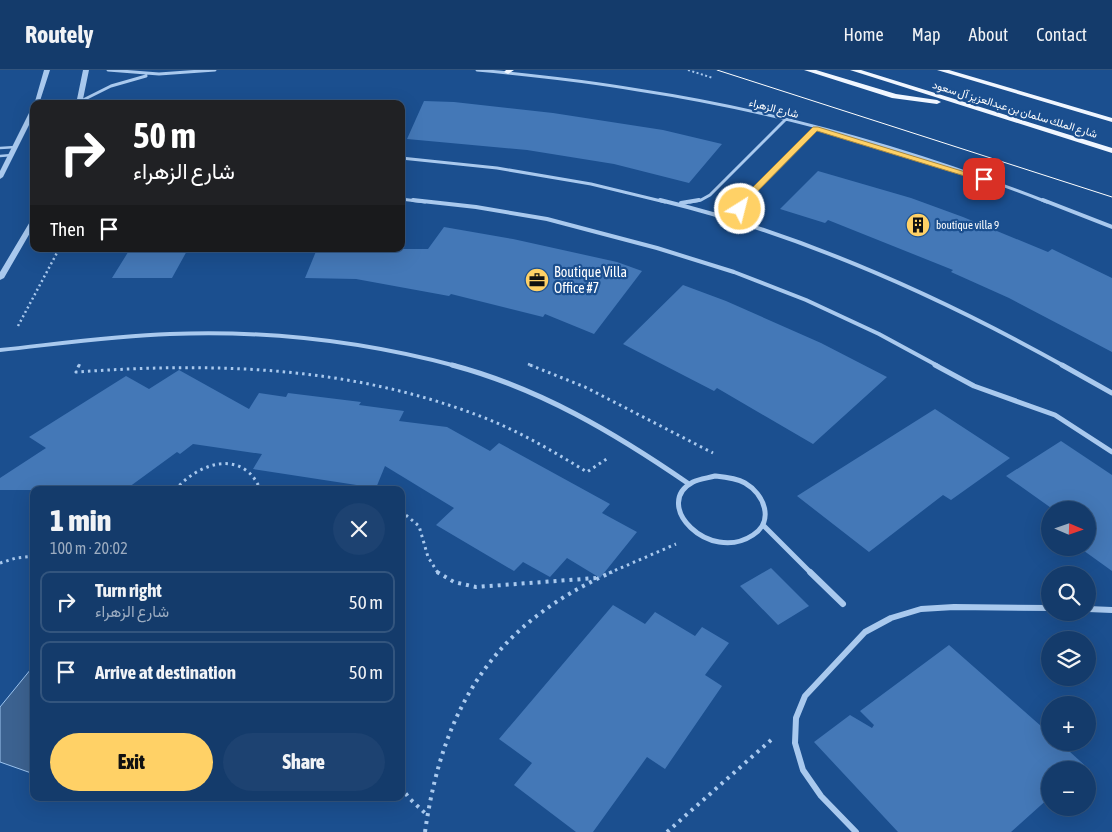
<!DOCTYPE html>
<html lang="en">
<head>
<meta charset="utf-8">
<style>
  :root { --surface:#143b6b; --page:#1d4271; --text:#f1f3f6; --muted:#9dadc1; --line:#33557e; --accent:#ffd166 }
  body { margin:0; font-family:"Asap Condensed",Vazirmatn,sans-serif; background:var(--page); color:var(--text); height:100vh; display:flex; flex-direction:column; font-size:19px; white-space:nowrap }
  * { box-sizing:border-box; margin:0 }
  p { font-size:16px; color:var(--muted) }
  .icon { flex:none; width:28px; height:28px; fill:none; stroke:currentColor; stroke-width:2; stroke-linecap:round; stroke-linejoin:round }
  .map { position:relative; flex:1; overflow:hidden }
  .drawer { position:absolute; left:30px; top:416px; width:375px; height:315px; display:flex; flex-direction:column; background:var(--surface); border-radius:10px; box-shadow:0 5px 20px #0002,0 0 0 1px var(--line) }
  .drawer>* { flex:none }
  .banner { position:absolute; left:30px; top:30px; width:375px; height:152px; border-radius:10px; box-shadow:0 5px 20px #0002,0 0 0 1px var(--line); background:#202124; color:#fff; overflow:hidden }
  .needle { width:32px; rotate:92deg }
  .controls { position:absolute; left:1041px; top:431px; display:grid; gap:10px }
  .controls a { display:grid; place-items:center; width:55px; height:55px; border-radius:50%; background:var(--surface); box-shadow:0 5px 20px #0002,0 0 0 1px var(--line); font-size:25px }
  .pin { position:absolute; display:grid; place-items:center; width:42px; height:42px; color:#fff; margin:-21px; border-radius:10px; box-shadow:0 2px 8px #0006 }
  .me { position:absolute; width:55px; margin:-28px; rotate:36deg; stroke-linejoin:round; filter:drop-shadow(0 0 4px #0008) }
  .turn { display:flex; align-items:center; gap:18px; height:105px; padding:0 20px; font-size:22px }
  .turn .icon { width:65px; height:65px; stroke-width:2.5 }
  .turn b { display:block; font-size:35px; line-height:42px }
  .then { display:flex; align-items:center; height:48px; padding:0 20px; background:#0003; gap:10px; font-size:19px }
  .round { display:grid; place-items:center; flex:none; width:52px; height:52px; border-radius:26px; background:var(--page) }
  .headline { display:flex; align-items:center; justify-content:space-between; height:85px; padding:0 20px }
  h1 { font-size:30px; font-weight:800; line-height:38px }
  .primary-button { display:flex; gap:10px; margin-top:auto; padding:10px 20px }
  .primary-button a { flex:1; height:58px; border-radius:30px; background:var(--accent); color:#111; font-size:20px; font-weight:800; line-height:58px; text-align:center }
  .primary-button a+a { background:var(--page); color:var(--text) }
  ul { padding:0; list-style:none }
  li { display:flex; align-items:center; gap:15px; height:62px; margin:0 10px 8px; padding:0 10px; border:2px solid var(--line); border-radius:10px }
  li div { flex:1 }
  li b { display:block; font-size:19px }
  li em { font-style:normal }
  header { display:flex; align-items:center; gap:30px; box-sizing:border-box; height:70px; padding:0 25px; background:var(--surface); border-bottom:1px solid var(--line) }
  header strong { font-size:24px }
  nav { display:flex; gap:28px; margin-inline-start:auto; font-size:18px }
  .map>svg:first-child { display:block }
</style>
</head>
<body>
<header>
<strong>Routely</strong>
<nav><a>Home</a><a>Map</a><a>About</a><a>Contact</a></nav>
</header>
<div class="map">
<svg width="1112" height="762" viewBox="0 0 1112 762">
  <rect width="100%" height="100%" fill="#1b4f8f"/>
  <path fill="#3c6290" stroke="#9cc4f0" d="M31 599 34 600V704L0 692V637Z"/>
  <path fill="#4478b7" d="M424 31 454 32 553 43 663 60 722 74 689 113 614 94 527 80 407 69Z
    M818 101 911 128 963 147 1048 182 1052 179 1112 208V282L1009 228 951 202 953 200 828 150 825 153 780 139Z
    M444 157 513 169 617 192 642 201 594 264 545 244 543 247 451 224 449 226 356 209 305 208 317 179H428Z
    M130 179H188L172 208H112Z
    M683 215 726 231 821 273 887 307 813 374 717 318 714 321 623 274Z
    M179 300 249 339 259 323 286 327 288 323 361 332 359 335 404 341 399 351 447 357 490 381 499 373 610 434 602 443 637 462 600 508 567 488 550 507 523 492 514 501 436 455 454 438 385 396 376 418 253 399 262 384 193 374 180 384 177 382 125 420H0V408L46 378 29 367 126 306 149 319Z
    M935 339 1010 388 951 430 943 425 869 482 797 426Z
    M1061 371 1112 405V501L1080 478H1088V440H1054L1006 406Z
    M771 498 809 536 778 555 740 516Z
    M613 535 645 554 655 542 695 566 702 557 729 573 705 605 722 616 665 699 647 687 593 762H576L514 715 532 693 499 669Z
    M949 575 1050 664V672H1059L1090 700H1050V727L1011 762H898L814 672 850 645 872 658 874 655 860 641Z"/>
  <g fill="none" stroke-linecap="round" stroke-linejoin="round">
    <path stroke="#a9c9ee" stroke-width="2" stroke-dasharray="2 2.5" stroke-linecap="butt" d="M688 0 713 8"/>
    <path stroke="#a9c9ee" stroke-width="2.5" stroke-dasharray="2 3" stroke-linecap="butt" d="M18 256 59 179
      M528 294 533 296
      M79 296 80 293"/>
    <path stroke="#a9c9ee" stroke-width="3" stroke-dasharray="2.5 4" stroke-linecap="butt" d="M79 295 76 302C219 292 355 296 490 350 524 364 556 383 587 402L608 388
      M530 295 585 317 713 383
      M175 420C191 401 224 383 247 401 254 406 257 413 261 420
      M401 441 419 456 428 487 438 503
      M0 493 16 488 34 486
      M609 503 676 474"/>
    <path stroke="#a9c9ee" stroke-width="4" stroke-dasharray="3 5" stroke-linecap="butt" d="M437 502 454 512 476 517 596 508
      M401 717 409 728 426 744
      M425 762C443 636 494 554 612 502
      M667 762 771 670"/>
    <path stroke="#a9c9ee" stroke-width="2.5" d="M0 78 16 77
      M0 86 12 85"/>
    <path stroke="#a9c9ee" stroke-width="3" d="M108 0 159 4 215 0
      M477 0C531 5 585 11 638 20 777 41 916 81 1047 132
      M79 32 111 16 146 6
      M401 88 497 98 591 114 665 132
      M401 129 425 132
      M690 132 701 130 710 125 785 50
      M743 132 816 58"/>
    <path stroke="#a9c9ee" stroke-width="4" d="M413 130 476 137 547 149 657 178 734 202 806 230 879 264 938 296
      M660 130C801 164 937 225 1064 296
      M744 130 742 143 749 154
      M1043 130 1112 157
      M681 133 699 130
      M0 280C57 274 113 266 170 264 267 260 362 271 456 296"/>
    <path stroke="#a9c9ee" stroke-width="5" d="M452 295C539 318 615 363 689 414
      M935 295 974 316 1055 345 1112 382
      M1062 295 1112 323
      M715 406C725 407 736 408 745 413 764 424 775 451 753 465 709 494 651 434 693 412 699 409 708 408 715 406Z
      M764 456 811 503"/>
    <path stroke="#a9c9ee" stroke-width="6" d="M810 502 843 534
      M1088 539 1112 540
      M856 762 821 726 803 700 795 673 796 648 805 626 865 562 891 548 921 539 954 537 1050 538"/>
    <path fill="#a9c9ee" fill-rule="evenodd" d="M44 0H50L39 34 34 35Z
      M83 0H89L82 34H76Z
      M34 37V45L3 107 0 109V101L31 39Z
      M34 148V156L4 208 0 210V202L31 150Z"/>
    <path fill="#f0f6ff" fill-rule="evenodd" d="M506 0H514L508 4 504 2Z
      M804 0H816L896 24 937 30 941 32 937 34 892 28Z
      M850 0H861L1112 78V83Z
      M937 0H949L1112 48V52Z"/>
    <path stroke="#fff" stroke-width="1" d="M717 0 1112 127"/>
  </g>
  <path fill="#ffd166" stroke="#a68842" d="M813 57H818L988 109 981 111 817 61 747 132 743 141H738L736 139 740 130Z"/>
  <defs>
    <g id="building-disc" transform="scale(1.25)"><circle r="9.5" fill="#ffd166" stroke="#1b4f8f"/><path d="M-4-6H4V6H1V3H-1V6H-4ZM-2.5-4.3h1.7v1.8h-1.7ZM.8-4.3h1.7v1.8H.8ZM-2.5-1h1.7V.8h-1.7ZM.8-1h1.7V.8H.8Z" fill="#111"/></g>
    <g id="office-disc" transform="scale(1.25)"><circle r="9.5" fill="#ffd166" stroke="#1b4f8f"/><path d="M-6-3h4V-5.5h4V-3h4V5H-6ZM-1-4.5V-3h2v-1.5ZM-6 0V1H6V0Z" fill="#111"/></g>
  </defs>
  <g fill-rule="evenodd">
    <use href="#building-disc" x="918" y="155"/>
    <use href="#office-disc" x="537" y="210"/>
  </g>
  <g text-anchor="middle" stroke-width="4.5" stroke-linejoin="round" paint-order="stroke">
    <g font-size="11" fill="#fff" stroke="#1b4f8f">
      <text transform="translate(774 38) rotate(14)" y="4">شارع الزهراء</text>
      <text transform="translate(1015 39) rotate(17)" y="4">شارع الملك سلمان بن عبدالعزيز آل سعود</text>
    </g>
    <g font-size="11" fill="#fff" stroke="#1b4f8f" text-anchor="start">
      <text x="936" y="159">boutique villa 9</text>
    </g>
    <g font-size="14" fill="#fff" stroke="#1b4f8f" text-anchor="start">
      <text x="554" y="207">Boutique Villa<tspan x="554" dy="16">Office #7</tspan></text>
    </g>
  </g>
</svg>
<div class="controls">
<a><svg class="needle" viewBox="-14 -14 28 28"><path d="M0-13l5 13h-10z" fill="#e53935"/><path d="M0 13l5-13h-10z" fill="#9dadc1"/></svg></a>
<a><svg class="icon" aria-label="search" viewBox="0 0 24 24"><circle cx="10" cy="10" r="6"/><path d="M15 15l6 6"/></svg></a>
<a><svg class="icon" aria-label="layers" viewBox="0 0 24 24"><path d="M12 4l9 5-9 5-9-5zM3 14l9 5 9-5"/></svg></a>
<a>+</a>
<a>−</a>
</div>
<div class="pin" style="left:984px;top:109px;background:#d93025"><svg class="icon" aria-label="arrive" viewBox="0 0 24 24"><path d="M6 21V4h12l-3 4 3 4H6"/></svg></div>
<svg class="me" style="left:740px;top:139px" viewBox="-20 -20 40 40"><circle r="17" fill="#ffd166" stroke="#fff" stroke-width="3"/><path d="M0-11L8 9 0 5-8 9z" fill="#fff"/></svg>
<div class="banner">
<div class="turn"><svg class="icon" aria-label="right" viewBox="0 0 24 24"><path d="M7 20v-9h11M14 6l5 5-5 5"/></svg><div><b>50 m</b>شارع الزهراء</div></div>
<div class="then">Then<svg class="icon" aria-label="arrive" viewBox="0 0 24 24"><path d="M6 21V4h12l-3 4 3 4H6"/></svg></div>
</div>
<section class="drawer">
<div class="headline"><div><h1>1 min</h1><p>100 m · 20:02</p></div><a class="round"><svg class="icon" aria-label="close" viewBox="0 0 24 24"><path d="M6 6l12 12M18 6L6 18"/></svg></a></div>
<ul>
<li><svg class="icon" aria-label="right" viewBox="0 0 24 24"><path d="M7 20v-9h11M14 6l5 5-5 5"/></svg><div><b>Turn right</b><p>شارع الزهراء</p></div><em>50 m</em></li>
<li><svg class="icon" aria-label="arrive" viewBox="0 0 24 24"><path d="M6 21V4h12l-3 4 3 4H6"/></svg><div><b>Arrive at destination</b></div><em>50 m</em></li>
</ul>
<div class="primary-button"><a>Exit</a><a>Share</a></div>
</section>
</div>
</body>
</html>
